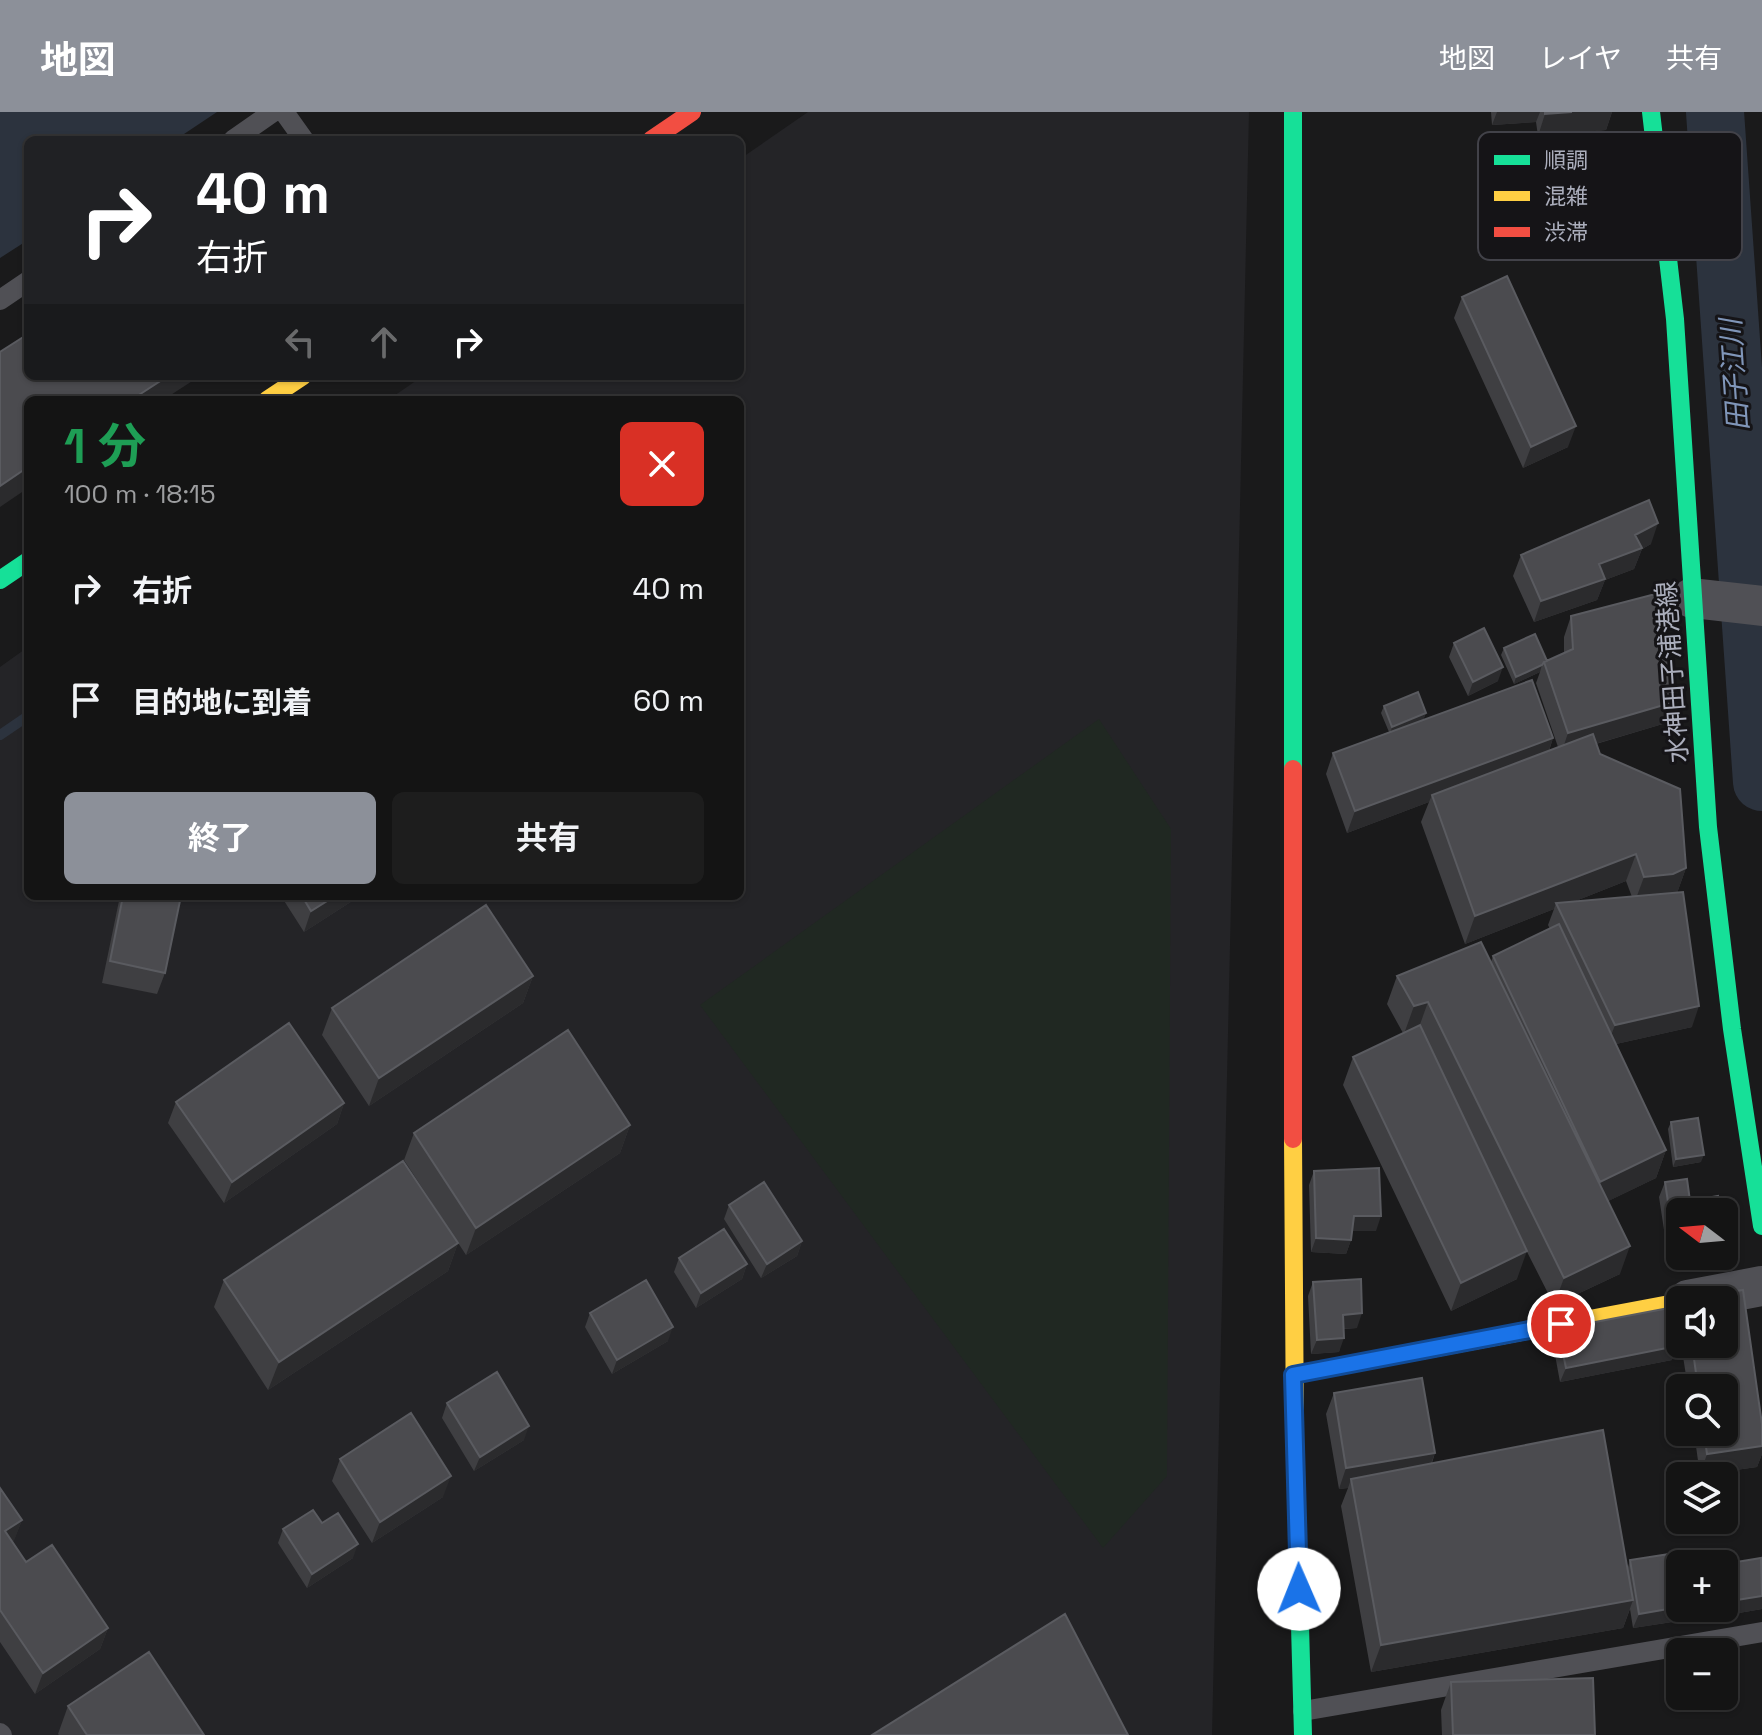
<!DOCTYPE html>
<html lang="ja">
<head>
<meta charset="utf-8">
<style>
  :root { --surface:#141414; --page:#1d1d1d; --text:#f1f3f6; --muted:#9d9ea0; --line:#333334; --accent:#8c9099 }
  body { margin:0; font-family:"Space Grotesk","Noto Sans JP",sans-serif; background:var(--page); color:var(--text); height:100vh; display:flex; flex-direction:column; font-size:30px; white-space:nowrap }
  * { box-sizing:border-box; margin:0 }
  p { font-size:26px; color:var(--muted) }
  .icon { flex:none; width:44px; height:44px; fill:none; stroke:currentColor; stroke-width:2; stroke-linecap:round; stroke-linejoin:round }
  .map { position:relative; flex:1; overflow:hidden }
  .details { position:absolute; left:24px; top:284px; width:720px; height:504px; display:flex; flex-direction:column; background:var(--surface); border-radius:12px; box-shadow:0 2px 6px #0004,0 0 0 2px var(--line) }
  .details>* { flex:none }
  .banner { position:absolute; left:24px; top:24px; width:720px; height:244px; border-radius:12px; box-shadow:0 2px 6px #0004,0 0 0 2px var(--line); background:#202124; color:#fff; overflow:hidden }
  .needle { width:52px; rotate:286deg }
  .fabs { position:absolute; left:1666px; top:1086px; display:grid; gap:16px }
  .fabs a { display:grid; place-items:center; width:72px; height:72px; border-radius:12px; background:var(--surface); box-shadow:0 2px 6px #0004,0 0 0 2px var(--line); font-size:40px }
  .pin { position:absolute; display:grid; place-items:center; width:68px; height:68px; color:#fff; margin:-34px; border:4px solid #fff; border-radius:50%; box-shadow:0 2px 8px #0007 }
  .me { position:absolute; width:88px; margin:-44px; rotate:359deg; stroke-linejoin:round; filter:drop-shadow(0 0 6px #0008) }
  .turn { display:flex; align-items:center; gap:28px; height:168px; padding:0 40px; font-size:36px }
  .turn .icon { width:104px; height:104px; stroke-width:2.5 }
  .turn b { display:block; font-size:56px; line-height:68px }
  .lanes { display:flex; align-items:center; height:76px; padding:0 40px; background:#0003; justify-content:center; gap:40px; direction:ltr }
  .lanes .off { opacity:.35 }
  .round { display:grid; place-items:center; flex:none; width:84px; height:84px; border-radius:12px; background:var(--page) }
  .summary { display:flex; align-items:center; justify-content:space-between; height:136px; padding:0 40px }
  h1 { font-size:48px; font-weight:700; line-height:60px; color:#1e9e55 }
  .cta { display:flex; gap:16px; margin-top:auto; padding:16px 40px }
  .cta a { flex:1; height:92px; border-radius:12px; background:var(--accent); color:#fff; font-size:32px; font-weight:700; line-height:92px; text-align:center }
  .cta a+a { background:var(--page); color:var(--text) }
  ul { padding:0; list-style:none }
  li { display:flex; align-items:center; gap:24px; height:112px; padding:0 40px }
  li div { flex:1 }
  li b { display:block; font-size:30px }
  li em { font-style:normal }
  header { display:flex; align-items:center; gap:48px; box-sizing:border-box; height:112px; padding:0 40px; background:var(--accent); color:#fff }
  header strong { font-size:38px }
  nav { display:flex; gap:44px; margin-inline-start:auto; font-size:28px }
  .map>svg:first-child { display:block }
</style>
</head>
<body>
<header>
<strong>地図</strong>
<nav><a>地図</a><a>レイヤ</a><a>共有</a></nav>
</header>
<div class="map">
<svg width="1762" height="1623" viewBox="0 0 1762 1623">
  <rect width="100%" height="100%" fill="#1a1a1b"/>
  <path fill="#242427" d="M808 0H1249L1212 1623H0V555L28 535V784H740V288H388L423 264H740V47Z"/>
  <path fill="#202822" d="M1099 607 1171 717 1167 1364 1103 1436 700 893Z"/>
  <path fill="#2c333e" d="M0 0H217L175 28H28V128L0 146Z"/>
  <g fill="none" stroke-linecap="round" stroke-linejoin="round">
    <path stroke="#2c333e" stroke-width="10" d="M0 623 28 604"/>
    <path stroke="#2c333e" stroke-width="58" d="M1715 0 1762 670"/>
    <path stroke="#505055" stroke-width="20" d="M284 0 304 28
      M233 28 273 0
      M0 188 28 169
      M1303 1599 1762 1520
      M0 1621 2 1623"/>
    <path stroke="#505055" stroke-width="40" d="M1692 486 1762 494
      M1688 1188 1762 1174"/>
    <path stroke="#16e098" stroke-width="18" d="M1293 0V657
      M1651 0 1675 207 1708 715 1732 917 1762 1114
      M0 468 28 449
      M1295 1330 1303 1623"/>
    <path stroke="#ffcf43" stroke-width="18" d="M267 288 303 264
      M1293 1027 1295 1330
      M1293 1263 1680 1190"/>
    <path stroke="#f24e42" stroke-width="18" d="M651 28 692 0
      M1293 657V1027"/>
  </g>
  <path fill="#3f3f42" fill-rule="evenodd" d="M1491 0H1612L1606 18 1538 24 1536 10 1492 13Z
    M1462 185 1568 335 1523 356 1454 206Z
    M1651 432 1642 437 1634 457 1605 468 1597 488 1534 510 1513 464 1521 443Z
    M1571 504 1674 590 1666 611 1596 632 1600 642 1686 756 1677 781 1692 915 1616 932 1666 1038 1656 1066 1608 1089 1620 1162 1554 1193 1520 1126 1517 1167 1451 1199 1343 973 1353 945 1403 921 1387 892 1397 864 1491 850 1493 844 1550 817 1548 813 1554 797 1465 832 1421 710 1429 690 1347 721 1326 662 1333 641 1389 620 1381 601 1384 594 1426 601 1423 608 1553 626 1549 639 1558 635 1536 571 1540 560 1514 572 1501 543 1504 536 1547 549 1564 541V525ZM1626 769 1632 785 1573 790Z
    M1454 531 1498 569 1468 584 1449 545Z
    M120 784H181L165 861 157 882 102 871Z
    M281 784H360L304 820Z
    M533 864 523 891 369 994 322 923 332 896Z
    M176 990 344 991 337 1012 224 1091 168 1011Z
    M1671 1010 1701 1050 1673 1055 1668 1017Z
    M630 1013 620 1041 466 1143 404 1048 414 1021Z
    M1314 1059 1376 1119H1352L1351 1128 1346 1142 1311 1140 1309 1073Z
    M1665 1070 1680 1142 1668 1144 1659 1085Z
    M729 1093 802 1129 797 1144 761 1166 724 1107Z
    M458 1131 448 1159 268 1278 214 1195 224 1168Z
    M679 1146 747 1152 742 1167 696 1196 674 1160Z
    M1313 1170 1357 1216 1344 1217 1339 1240 1311 1242 1308 1184Z
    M1743 1178 1762 1312V1342L1757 1355 1700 1363 1694 1320H1724V1276H1688L1681 1232H1724V1188H1685L1686 1186Z
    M590 1201 668 1229 612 1262 585 1215Z
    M1680 1201V1222L1678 1207Z
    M1558 1217 1672 1248 1560 1270 1553 1232Z
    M1334 1281 1435 1341 1432 1351 1628 1455 1630 1448 1680 1496H1696L1692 1507 1633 1516 1630 1497 1623 1516 1371 1560 1341 1394 1348 1376 1339 1377 1326 1302Z
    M447 1291 524 1328 474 1359 442 1306Z
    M340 1347 443 1385 372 1431 332 1369Z
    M0 1376 22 1408 13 1430 26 1450 108 1516 100 1537 35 1582 0 1530Z
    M322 1411 353 1446 307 1476 278 1431 283 1417Z
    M1702 1496H1724L1762 1497 1704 1507Z
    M1451 1570 1595 1623H1442L1441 1598Z
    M68 1594 204 1623H59L58 1622Z"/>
  <path fill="#2b2b2d" d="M1497 0H1540L1536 10 1492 13Z
    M1572 0H1612L1606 18 1538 24 1545 2Z
    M168 264H200L163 288H131Z
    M1576 314 1568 335 1523 356 1531 335Z
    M28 355V376L0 395V374Z
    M1658 411 1651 432 1642 437 1634 457 1605 468 1597 488 1534 510 1541 489 1599 452 1635 423Z
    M1542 553 1540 560 1514 572 1516 565Z
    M1503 555 1498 569 1468 584 1473 570Z
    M1674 590 1666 611 1561 642 1568 621Z
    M1426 601 1423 608 1390 622 1392 615Z
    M1553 626 1546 647 1432 683 1429 690 1347 721 1355 699Z
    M1636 742 1626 769 1558 796 1556 791 1554 797 1465 832 1475 804Z
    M1686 756 1676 784 1634 792 1644 765Z
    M335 784H360L304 820 311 799Z
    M533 864 523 891 369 994 379 966Z
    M1428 890 1418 918 1404 922 1414 894Z
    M1699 894 1692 915 1607 934 1615 913Z
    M344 991 337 1012 224 1091 232 1070Z
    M630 1013 620 1041 466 1143 476 1116Z
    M1666 1038 1656 1066 1590 1098 1600 1070Z
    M1704 1043 1701 1050 1673 1055 1676 1047Z
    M1354 1104H1381L1376 1119H1349Z
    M1316 1126 1351 1128 1346 1142 1311 1140Z
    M802 1129 797 1144 761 1166 767 1152Z
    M1680 1129V1142L1668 1144 1674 1130Z
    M458 1131 448 1159 268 1278 279 1250Z
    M1630 1134 1620 1162 1554 1193 1564 1166Z
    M1527 1139 1517 1167 1451 1199 1461 1171Z
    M747 1152 742 1167 696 1196 701 1181Z
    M1362 1201 1357 1216 1338 1217 1343 1203Z
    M673 1215 668 1229 612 1262 617 1248Z
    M1344 1226 1339 1240 1311 1242 1317 1228Z
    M1677 1234 1672 1248 1560 1270 1566 1256Z
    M529 1314 524 1328 474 1359 480 1345Z
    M1762 1334V1342L1757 1355 1700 1363 1707 1342Z
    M1435 1341 1427 1362 1351 1367 1348 1376 1339 1377 1346 1356Z
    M451 1364 443 1385 372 1431 380 1410Z
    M22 1408 14 1429 0 1438 5 1419Z
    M358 1432 353 1446 307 1476 312 1462Z
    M1762 1484V1497L1704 1507 1708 1496H1724V1490Z
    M1633 1488 1623 1516 1371 1560 1381 1533Z
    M1680 1495 1696 1496 1692 1507 1633 1516 1639 1502Z
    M108 1516 100 1537 35 1582 43 1561Z"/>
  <path fill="#4b4b4f" stroke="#5a5b60" stroke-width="2" d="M1545 0H1572L1545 2Z
    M1507 164 1576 314 1531 335 1462 185Z
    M28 222V264H168L131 288H28V355L0 374V240Z
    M1649 388 1658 411 1635 423 1642 436 1599 452 1605 467 1541 489 1521 443Z
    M1663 480 1674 590 1568 621 1544 550 1573 537 1571 504Z
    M1484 516 1503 555 1473 570 1454 531Z
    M1535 522 1547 549 1544 550 1542 553 1516 565 1504 536Z
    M1532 568 1553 626 1355 699 1333 641Z
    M1418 580 1426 601 1392 615 1384 594Z
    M1593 622 1600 642 1680 677 1686 756 1673 762 1644 765 1636 742 1475 804 1432 683Z
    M1683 780 1699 894 1615 913 1556 791Z
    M123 784H181L165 861 110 849Z
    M302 784H335L311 799Z
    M486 793 533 864 379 966 332 896Z
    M1559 812 1666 1038 1600 1070 1493 844Z
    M1481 830 1630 1134 1564 1166 1428 890 1414 894 1397 864Z
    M289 911 344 991 232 1070 176 990Z
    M1420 913 1527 1139 1461 1171 1353 945Z
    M568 918 630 1013 476 1116 414 1021Z
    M1698 1006 1704 1043 1676 1047 1671 1010Z
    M403 1049 458 1131 279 1250 224 1168Z
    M1379 1056 1381 1104H1354L1351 1128 1316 1126 1314 1059Z
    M1687 1067 1690 1089 1718 1084 1720 1100H1680V1129L1674 1130 1665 1070Z
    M764 1070 802 1129 767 1152 729 1093Z
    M724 1117 747 1152 701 1181 679 1146Z
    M1361 1167 1362 1201 1343 1203 1344 1226 1317 1228 1313 1170Z
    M646 1168 673 1215 617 1248 590 1201Z
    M1743 1178 1762 1312V1334L1707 1342 1704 1320H1724V1276H1698L1692 1232H1724V1188H1686V1186Z
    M1669 1196 1677 1234 1566 1256 1558 1217Z
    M497 1260 529 1314 480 1345 447 1291Z
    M1422 1266 1435 1341 1346 1356 1334 1281Z
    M411 1301 451 1364 380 1410 340 1347Z
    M1603 1318 1633 1488 1381 1533 1351 1367Z
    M0 1376 22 1408 5 1419 26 1450 52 1433 108 1516 43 1561 0 1498Z
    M313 1398 322 1411 338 1401 358 1432 312 1462 283 1417Z
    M1689 1439 1691 1452H1680V1495L1639 1502 1630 1448Z
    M1761 1446 1762 1484 1724 1490V1452Z
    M1065 1502 1128 1623H872Z
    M149 1540 204 1623H87L68 1594Z
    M1593 1566 1595 1623H1453L1451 1570Z"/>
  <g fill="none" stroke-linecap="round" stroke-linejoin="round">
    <g stroke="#114b97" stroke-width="20">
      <path id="route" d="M1299 1477 1293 1263 1561 1212"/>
    </g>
    <use href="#route" stroke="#1a73e8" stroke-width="14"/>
  </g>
  <g text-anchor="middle" stroke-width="6" stroke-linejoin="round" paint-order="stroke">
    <g font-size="26" fill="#abaebc" stroke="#151417">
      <text transform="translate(1672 560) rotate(-94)" y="9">水神田子浦港線</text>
    </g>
    <g font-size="28" font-style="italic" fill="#8096b9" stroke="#151417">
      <text transform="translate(1734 263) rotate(-94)" y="10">田子江川</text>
    </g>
  </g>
  <rect x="1478" y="20" width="264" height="128" rx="12" fill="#151417" stroke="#424249" stroke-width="2"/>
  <rect x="1494" y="43" width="36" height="10" fill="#16e098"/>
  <rect x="1494" y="79" width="36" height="10" fill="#ffcf43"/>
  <rect x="1494" y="115" width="36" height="10" fill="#f24e42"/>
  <g font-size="22" fill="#abaebc">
    <text x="1544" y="56">順調</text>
    <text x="1544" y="92">混雑</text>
    <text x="1544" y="128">渋滞</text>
  </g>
</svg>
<div class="fabs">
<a><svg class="needle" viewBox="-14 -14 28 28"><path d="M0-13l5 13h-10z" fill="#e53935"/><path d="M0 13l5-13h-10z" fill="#9d9ea0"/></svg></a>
<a><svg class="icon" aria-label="sound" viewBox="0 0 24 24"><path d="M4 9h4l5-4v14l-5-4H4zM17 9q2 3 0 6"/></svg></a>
<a><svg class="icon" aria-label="search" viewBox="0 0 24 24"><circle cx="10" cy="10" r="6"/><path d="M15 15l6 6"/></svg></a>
<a><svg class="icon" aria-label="layers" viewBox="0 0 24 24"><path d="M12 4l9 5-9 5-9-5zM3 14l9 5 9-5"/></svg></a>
<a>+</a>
<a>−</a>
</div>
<div class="pin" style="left:1561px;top:1212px;background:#d93025"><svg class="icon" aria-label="arrive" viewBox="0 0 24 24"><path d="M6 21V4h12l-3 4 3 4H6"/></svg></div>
<svg class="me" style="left:1299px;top:1477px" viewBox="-20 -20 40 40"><circle r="19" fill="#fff"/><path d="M0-13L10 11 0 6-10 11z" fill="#1a73e8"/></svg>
<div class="banner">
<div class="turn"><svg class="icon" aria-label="right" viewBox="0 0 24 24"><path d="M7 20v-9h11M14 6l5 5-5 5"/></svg><div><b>40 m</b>右折</div></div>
<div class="lanes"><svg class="icon off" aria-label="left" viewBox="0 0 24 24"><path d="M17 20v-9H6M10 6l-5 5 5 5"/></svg><svg class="icon off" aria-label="ahead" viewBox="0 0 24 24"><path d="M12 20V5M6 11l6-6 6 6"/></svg><svg class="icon" aria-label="right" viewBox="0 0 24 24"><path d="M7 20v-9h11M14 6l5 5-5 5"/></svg></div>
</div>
<section class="details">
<div class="summary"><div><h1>1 分</h1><p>100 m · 18:15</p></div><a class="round" style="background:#d93025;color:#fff"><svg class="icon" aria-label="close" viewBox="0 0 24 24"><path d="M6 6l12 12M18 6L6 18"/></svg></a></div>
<ul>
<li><svg class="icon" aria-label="right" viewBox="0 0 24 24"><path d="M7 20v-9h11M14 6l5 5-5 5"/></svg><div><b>右折</b></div><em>40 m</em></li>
<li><svg class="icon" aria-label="arrive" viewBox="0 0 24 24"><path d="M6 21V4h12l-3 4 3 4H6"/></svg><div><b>目的地に到着</b></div><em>60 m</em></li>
</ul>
<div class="cta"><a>終了</a><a>共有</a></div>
</section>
</div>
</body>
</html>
